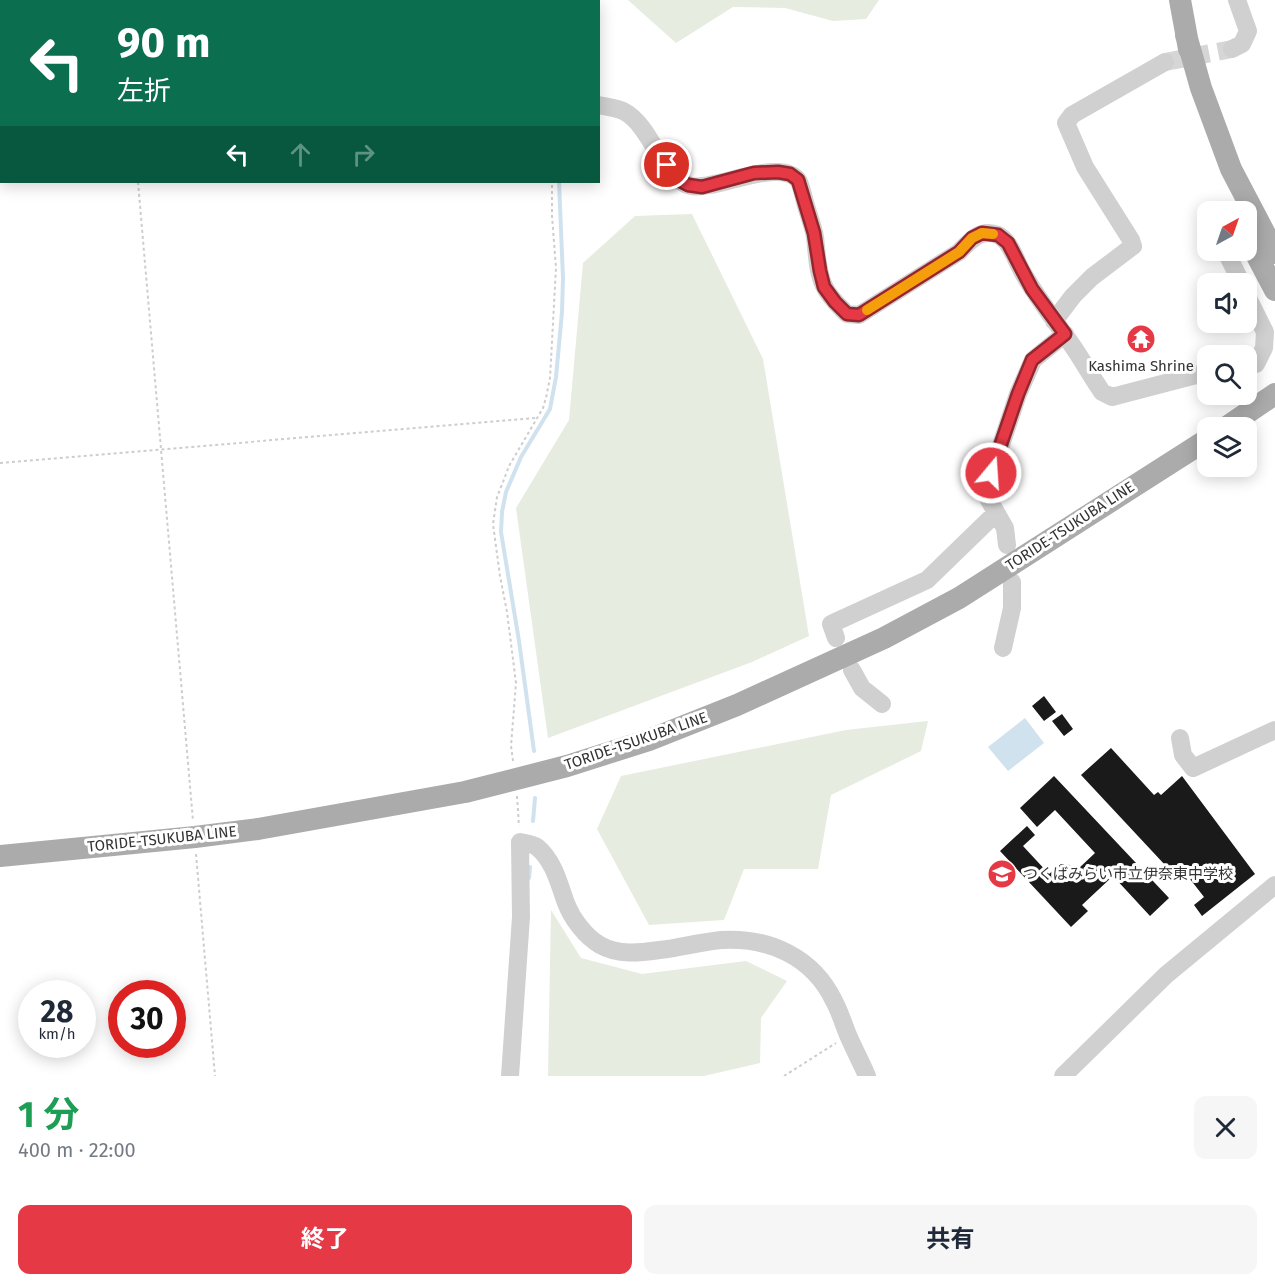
<!DOCTYPE html>
<html lang="ja">
<head>
<meta charset="utf-8">
<style>
  :root { --surface:#fff; --page:#f6f6f7; --text:#1f2937; --muted:#747a83; --accent:#e63946 }
  body { margin:0; font-family:"Fira Sans","Noto Sans JP",sans-serif; background:var(--page); color:var(--text); height:100vh; display:flex; flex-direction:column; font-size:22px; white-space:nowrap }
  * { box-sizing:border-box; margin:0 }
  p { font-size:20px; color:var(--muted) }
  .icon { flex:none; width:33px; height:33px; fill:none; stroke:currentColor; stroke-width:2; stroke-linecap:round; stroke-linejoin:round }
  .map { position:relative; height:1076px; overflow:hidden }
  .drawer { display:flex; flex-direction:column; background:var(--surface); flex:1 }
  .drawer>* { flex:none }
  .hud { position:absolute; left:0px; top:0px; width:600px; height:183px; box-shadow:0 3px 15px #0003; background:#0b6e4f; color:#fff; overflow:hidden }
  .needle { width:39px; rotate:40deg }
  .controls { position:absolute; left:1197px; top:201px; display:grid; gap:12px }
  .controls a { display:grid; place-items:center; width:60px; height:60px; border-radius:12px; background:var(--surface); box-shadow:0 3px 15px #0003; font-size:30px }
  .speed { position:absolute; left:18px; top:980px; display:flex; gap:12px; font-size:30px; font-weight:700; text-align:center }
  .speed>* { display:grid; place-content:center; width:78px; height:78px; border-radius:50%; background:var(--surface); box-shadow:0 3px 15px #0003; line-height:1 }
  .speed small { font-size:15px; font-weight:400 }
  .speed .limit { border:9px solid #d22; background:#fff; color:#111 }
  .pin { position:absolute; display:grid; place-items:center; width:51px; height:51px; color:#fff; margin:-26px; border:3px solid #fff; border-radius:50%; box-shadow:0 2px 6px #0007 }
  .me { position:absolute; width:66px; margin:-33px; rotate:18deg; stroke-linejoin:round; filter:drop-shadow(0 0 4px #0008) }
  .turn { display:flex; align-items:center; gap:21px; height:126px; padding:0 18px; font-size:27px }
  .turn .icon { width:78px; height:78px; stroke-width:2.5 }
  .turn b { display:block; font-size:42px; line-height:51px }
  .lanes { display:flex; align-items:center; height:57px; padding:0 18px; background:#0003; justify-content:center; gap:30px; direction:ltr }
  .lanes .off { opacity:.35 }
  .round { display:grid; place-items:center; flex:none; width:63px; height:63px; border-radius:12px; background:var(--page) }
  .summary { display:flex; align-items:center; justify-content:space-between; height:102px; padding:0 18px }
  h1 { font-size:36px; font-weight:700; line-height:45px; color:#1e9e55 }
  .button { display:flex; gap:12px; margin-top:auto; padding:12px 18px }
  .button a { flex:1; height:69px; border-radius:12px; background:var(--accent); color:#fff; font-size:24px; font-weight:700; line-height:69px; text-align:center }
  .button a+a { background:var(--page); color:var(--text) }
  .map>svg:first-child { display:block }
</style>
</head>
<body>
<div class="map">
<svg width="1275" height="1076" viewBox="0 0 1275 1076">
  <rect width="100%" height="100%" fill="#fff"/>
  <path fill="#e6ecdf" d="M628 0H879L866 19 833 21 785 8 733 7 676 43Z
    M692 214 763 359 809 636 752 662 548 738 516 508 569 420 583 263 635 216Z
    M928 721 921 751 831 795 818 869H744L724 920 649 925 597 829 621 776 846 730Z
    M551 910 581 958 642 974 746 961 787 981 761 1018 760 1063 704 1076H548Z"/>
  <path fill="#cfe2ee" d="M1025 718 1044 743 1008 771 988 747Z"/>
  <g fill="none" stroke-linecap="round" stroke-linejoin="round">
    <path stroke="#cfe2ee" stroke-width="4" d="M567 2V0
      M534 751 519 641 501 532 502 512 506 492 521 457 550 409 556 377 562 312 563 278 559 182
      M533 821 535 798
      M529 878 530 867"/>
  </g>
  <path fill="#1a1a1a" d="M1044 696 1056 712 1044 721 1032 706Z
    M1062 714 1073 729 1064 736 1052 721Z
    M1111 748 1154 795 1158 792 1161 795 1182 776 1255 874 1202 916 1194 905 1204 897 1190 879 1187 882 1182 877 1179 880 1081 775Z
    M1054 776 1169 898 1150 916 1113 876 1082 905 1088 911 1071 927 1000 851 1027 826 1035 835 1023 846 1049 874 1061 864H1067L1072 866 1077 870 1095 853 1055 810 1037 827 1020 808Z"/>
  <g fill="none" stroke-linecap="round" stroke-linejoin="round">
    <path stroke="#d6d6d6" stroke-width="18" stroke-dasharray="18 9" stroke-linecap="butt" d="M1165 62 1232 49"/>
    <path stroke="#cdcdcd" stroke-width="2" stroke-dasharray="3 3" stroke-linecap="butt" d="M124 0V2
      M559 2V0
      M0 53H2
      M138 182 193 821
      M0 463 535 418
      M513 761 511 746 516 683 507 612 500 576 493 524 497 497 503 482 509 466 543 408 546 398 550 378 556 268 552 216V182
      M517 796 519 826
      M196 854 215 1076
      M784 1076 836 1043"/>
    <path stroke="#d0d0d0" stroke-width="18" d="M1232 49 1242 44 1248 31 1237 0
      M598 105C607 107 618 108 625 112 652 127 663 180 691 186 714 191 780 157 798 180 801 184 804 199 806 206 809 216 813 226 815 237 817 253 817 271 824 286 829 297 839 306 847 314L859 315 959 252C970 241 980 228 998 235 1010 240 1016 261 1023 273 1035 294 1050 314 1064 334 1078 352 1089 373 1102 392L1112 397 1200 374H1208
      M1225 250 1242 284
      M1246 294 1265 332 1264 348 1256 364 1246 367
      M1054 321 1073 296 1092 277 1133 246 1131 240 1085 167 1066 123 1072 115 1165 62
      M1007 545 1005 528 985 493 1018 394 1033 360 1065 334
      M836 638 831 624 927 580 996 513
      M1003 648 1012 608V582
      M852 670 862 688 882 704
      M1180 738 1183 755 1193 768 1275 730
      M510 1076 521 917 520 842C525 843 533 844 537 847 554 861 559 884 566 903 572 919 586 937 600 945 621 957 644 952 667 949 685 946 703 942 721 940 769 937 813 957 834 1001 840 1012 843 1023 848 1035 854 1049 861 1062 867 1076
      M1063 1076 1166 975 1275 885"/>
    <path stroke="#ababab" stroke-width="22" d="M1180 0 1189 49
      M1186 35 1201 88 1231 169 1275 253
      M1246 235 1275 290
      M1225 428 1275 394
      M0 856 195 837 258 829 465 792 567 766 649 740 737 705 884 638 959 598 1208 439"/>
  </g>
  <g fill="none" stroke-linecap="round" stroke-linejoin="round">
    <g stroke="#96252e" stroke-width="15">
      <path id="route" d="M667 165 677 179 688 185 702 187 754 173 778 172 790 174 798 180 814 233 820 271 824 287 835 302 847 314 859 315 959 252 972 238 982 233 998 235 1008 243 1032 289 1065 334 1032 360 1018 394 991 473"/>
    </g>
    <use href="#route" stroke="#e63946" stroke-width="10"/>
    <path stroke="#f59e0b" stroke-width="10" d="M867 310 959 252 972 238 982 233 993 234"/>
  </g>
  <defs>
    <g id="temple-disc" transform="scale(1.5)"><circle r="9.5" fill="#e63946" stroke="#fff"/><path d="M0-6L5-2H3V0L6.5 2.5H4V6H1.5V3h-3V6H-4V2.5H-6.5L-3 0V-2H-5Z" fill="#fff"/></g>
    <g id="school-disc" transform="scale(1.5)"><circle r="9.5" fill="#e63946" stroke="#fff"/><path d="M0-5L7-2L0 1L-7-2ZM-4 1L0 2.5L4 1V4Q0 6-4 4Z" fill="#fff"/></g>
  </defs>
  <g fill-rule="evenodd">
    <use href="#temple-disc" x="1141" y="339"/>
    <use href="#school-disc" x="1002" y="874"/>
  </g>
  <g text-anchor="middle" stroke-width="6" stroke-linejoin="round" paint-order="stroke">
    <g font-size="15" fill="#333" stroke="#fff">
      <text x="1141" y="371">Kashima Shrine</text>
      <text x="1023" y="879" text-anchor="start">つくばみらい市立伊奈東中学校</text>
    </g>
    <g font-size="15" fill="#333" stroke="#fff">
      <text transform="translate(1070 526) rotate(-33)" y="5">TORIDE-TSUKUBA LINE</text>
      <text transform="translate(636 741) rotate(-19)" y="5">TORIDE-TSUKUBA LINE</text>
      <text transform="translate(162 839) rotate(-6)" y="5">TORIDE-TSUKUBA LINE</text>
    </g>
  </g>
</svg>
<div class="controls">
<a><svg class="needle" viewBox="-14 -14 28 28"><path d="M0-13l5 13h-10z" fill="#e53935"/><path d="M0 13l5-13h-10z" fill="#747a83"/></svg></a>
<a><svg class="icon" aria-label="sound" viewBox="0 0 24 24"><path d="M4 9h4l5-4v14l-5-4H4zM17 9q2 3 0 6"/></svg></a>
<a><svg class="icon" aria-label="search" viewBox="0 0 24 24"><circle cx="10" cy="10" r="6"/><path d="M15 15l6 6"/></svg></a>
<a><svg class="icon" aria-label="layers" viewBox="0 0 24 24"><path d="M12 4l9 5-9 5-9-5zM3 14l9 5 9-5"/></svg></a>
</div>
<div class="speed"><div>28<small>km/h</small></div><div class="limit">30</div></div>
<div class="pin" style="left:667px;top:165px;background:#d93025"><svg class="icon" aria-label="arrive" viewBox="0 0 24 24"><path d="M6 21V4h12l-3 4 3 4H6"/></svg></div>
<svg class="me" style="left:991px;top:473px" viewBox="-20 -20 40 40"><circle r="17" fill="#e63946" stroke="#fff" stroke-width="3"/><path d="M0-11L8 9 0 5-8 9z" fill="#fff"/></svg>
<div class="hud">
<div class="turn"><svg class="icon" aria-label="left" viewBox="0 0 24 24"><path d="M17 20v-9H6M10 6l-5 5 5 5"/></svg><div><b>90 m</b>左折</div></div>
<div class="lanes"><svg class="icon" aria-label="left" viewBox="0 0 24 24"><path d="M17 20v-9H6M10 6l-5 5 5 5"/></svg><svg class="icon off" aria-label="ahead" viewBox="0 0 24 24"><path d="M12 20V5M6 11l6-6 6 6"/></svg><svg class="icon off" aria-label="right" viewBox="0 0 24 24"><path d="M7 20v-9h11M14 6l5 5-5 5"/></svg></div>
</div>
</div>
<section class="drawer">
<div class="summary"><div><h1>1 分</h1><p>400 m · 22:00</p></div><a class="round"><svg class="icon" aria-label="close" viewBox="0 0 24 24"><path d="M6 6l12 12M18 6L6 18"/></svg></a></div>
<div class="button"><a>終了</a><a>共有</a></div>
</section>
</body>
</html>
